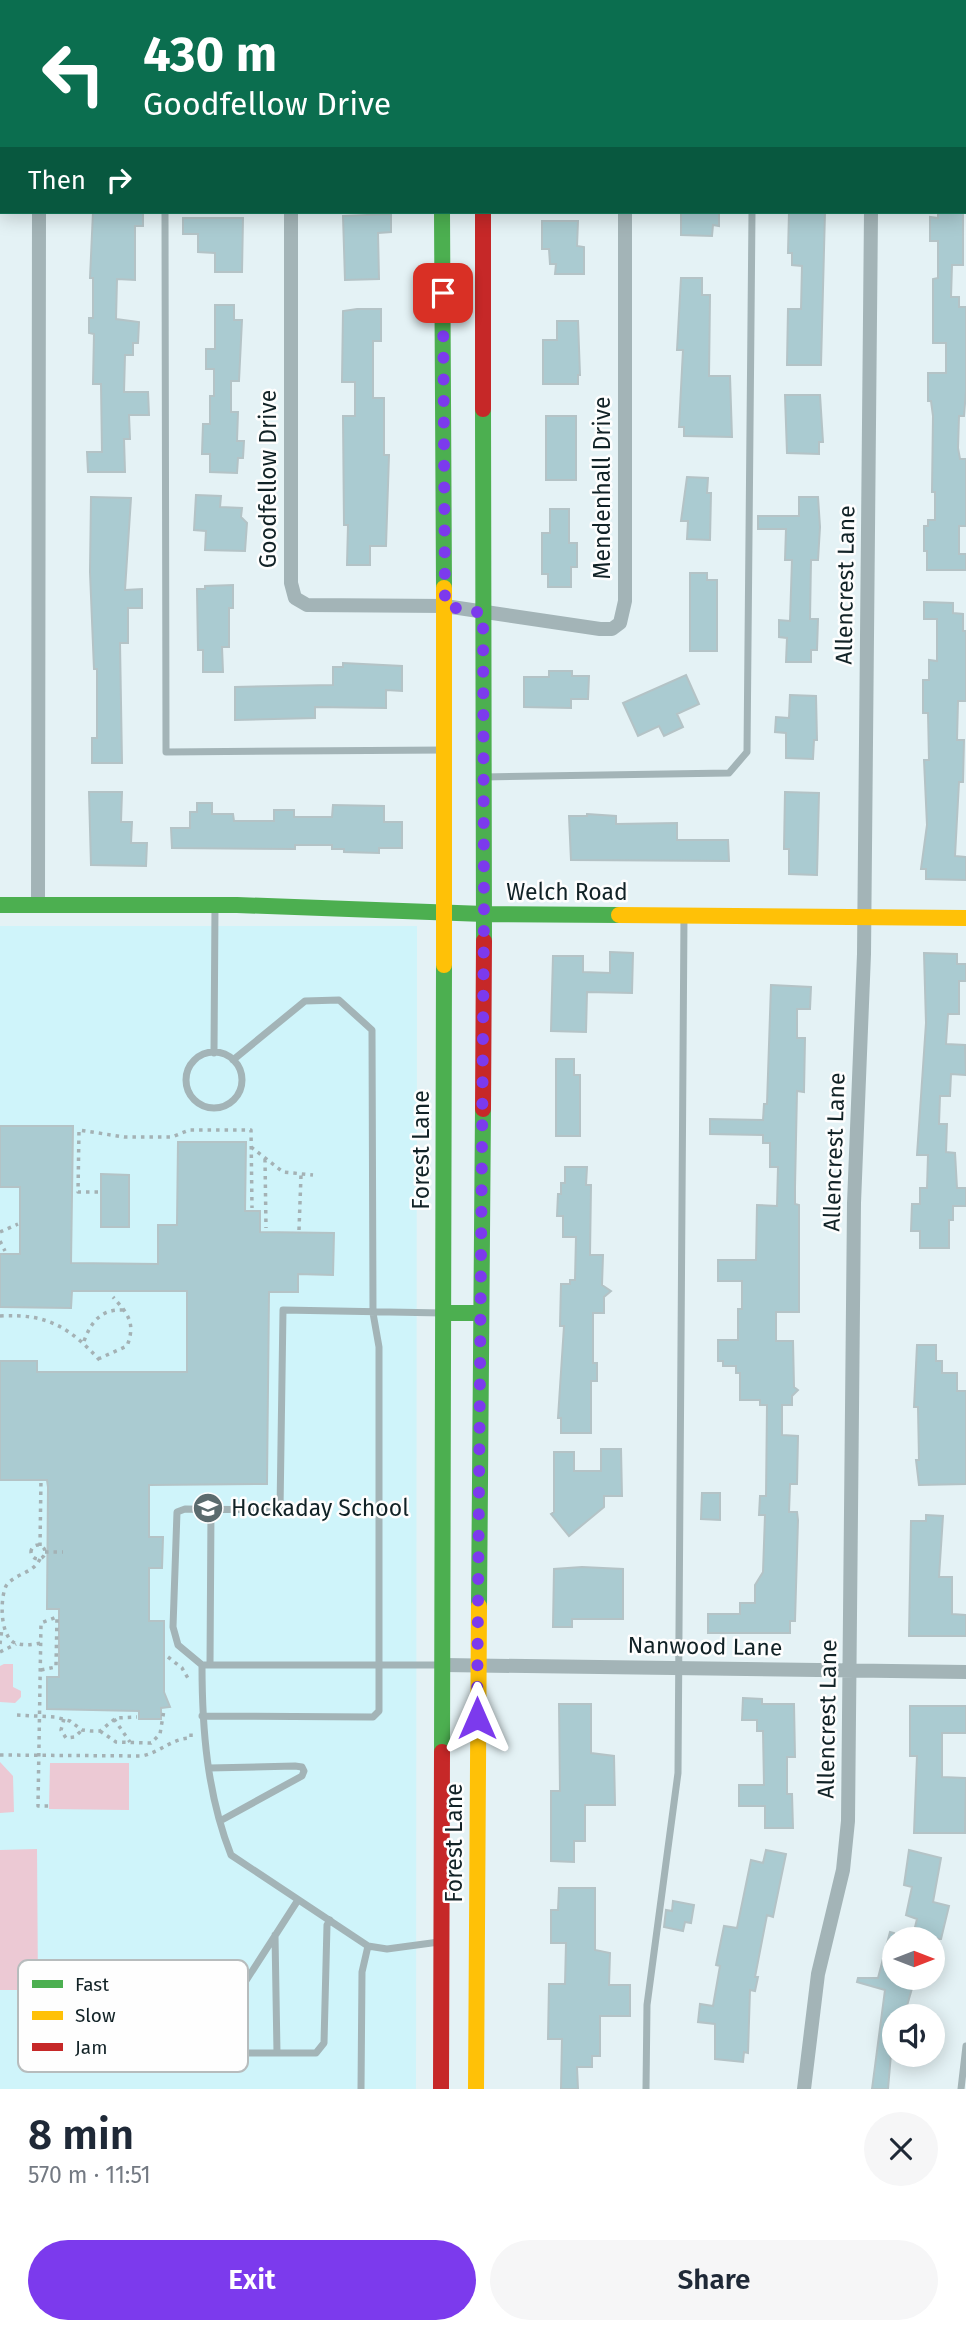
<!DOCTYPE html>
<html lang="en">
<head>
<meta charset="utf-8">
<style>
  :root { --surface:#fff; --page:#f6f6f7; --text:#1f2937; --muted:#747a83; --accent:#7c3aed }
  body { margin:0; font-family:"Fira Sans",sans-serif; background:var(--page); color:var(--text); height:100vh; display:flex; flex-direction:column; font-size:26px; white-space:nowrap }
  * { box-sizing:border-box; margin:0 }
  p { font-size:23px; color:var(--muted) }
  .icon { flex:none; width:38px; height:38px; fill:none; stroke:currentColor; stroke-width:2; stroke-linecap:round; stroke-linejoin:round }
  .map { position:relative; height:2089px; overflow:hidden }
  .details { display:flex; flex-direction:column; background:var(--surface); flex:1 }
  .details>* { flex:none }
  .banner { position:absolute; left:0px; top:0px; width:966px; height:214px; box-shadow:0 4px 18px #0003; background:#0b6e4f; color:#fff; overflow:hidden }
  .needle { width:46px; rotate:90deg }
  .buttons { position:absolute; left:882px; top:1927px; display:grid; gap:14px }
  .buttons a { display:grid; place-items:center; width:63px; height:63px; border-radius:50%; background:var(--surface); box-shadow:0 4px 18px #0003; font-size:35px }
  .pin { position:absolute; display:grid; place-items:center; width:60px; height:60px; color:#fff; margin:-30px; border-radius:14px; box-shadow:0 4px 10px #0006 }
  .me { position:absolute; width:77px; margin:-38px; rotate:0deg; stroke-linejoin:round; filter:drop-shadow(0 0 5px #0008) }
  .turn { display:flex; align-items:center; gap:24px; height:147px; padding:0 28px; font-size:32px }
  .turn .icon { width:91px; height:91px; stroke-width:2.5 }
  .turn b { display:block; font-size:49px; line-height:60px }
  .then { display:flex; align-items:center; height:66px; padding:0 28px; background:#0003; gap:14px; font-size:26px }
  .round { display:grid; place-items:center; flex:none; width:74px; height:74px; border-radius:37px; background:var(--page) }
  .summary { display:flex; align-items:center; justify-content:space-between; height:119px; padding:0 28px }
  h1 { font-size:42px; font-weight:600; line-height:52px }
  .primary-button { display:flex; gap:14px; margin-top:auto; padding:14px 28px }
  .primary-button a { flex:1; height:80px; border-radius:42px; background:var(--accent); color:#fff; font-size:28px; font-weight:600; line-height:80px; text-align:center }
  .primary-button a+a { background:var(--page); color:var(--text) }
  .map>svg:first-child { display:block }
</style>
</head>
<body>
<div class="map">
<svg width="966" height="2089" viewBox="0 0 966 2089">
  <rect width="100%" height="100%" fill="#e4f2f5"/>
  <path fill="#cff4fa" d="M0 926H417L416 2089H0Z"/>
  <path fill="#ecc9d4" d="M4 1664H13V1687L21 1691V1697L15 1703 0 1702V1666Z
    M0 1762 13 1776 14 1812 0 1813Z
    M50 1763H129V1810L49 1809Z
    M37 1849 38 1990H0V1850Z"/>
  <path fill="#aacbd1" stroke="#b4c3c6" stroke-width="2" d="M93 212H143V226H135V280L117 279 116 319 139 322 138 343H133V355H125L124 392H148L149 415H129L130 439H124L125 472H88L87 452H102L101 384H93L94 334 89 333V318H93V278H90Z
    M681 212H719V226L713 225 712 236 681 235Z
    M789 212H825L821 365H787L788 309H801L802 266 792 265V253H788Z
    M938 212H963V265H952L951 297H959V307H966V391L964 416H959L958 448 960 459H966V526H959V554H966V570H927V551H924V526H928V520H935V492H932L933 416 931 401H928V373H946V343H933V279L938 278V241H930V217L938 218Z
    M391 214V232L378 233 379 279 345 280 343 216Z
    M183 218H243L242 272H215V253L198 252V234H183Z
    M542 221H578L577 246 584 247V274H555L556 264H550L549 249H542Z
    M681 278H702V295H710L709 376H730L732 437 684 436V427H679L683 350H677Z
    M215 305H234V320H242L239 381H231V412H238L237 441H244L243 458H238L237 473 210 472V454H202L203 424H210V396H214V369H206V349H215Z
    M357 309H381V341H373V398H384V455H389L386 546H370V565H347L348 525H344L343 416H355V382H342L343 311Z
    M557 321H578L580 375H578V384H543V340H557Z
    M785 395H820L823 442H819V454L787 453Z
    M546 416H576V480H546Z
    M687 477 708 478 707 493H711L710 540 687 539 688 521H681Z
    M196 495 221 496 220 507 242 508 241 517 247 523 245 551 205 550 206 531 194 530Z
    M91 497 131 498 125 590 142 589V608H128V643H120L122 763H92V738H97V669H94L90 572Z
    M799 497H818L820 527 818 560H811L810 619H818L817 650H811V662H786L787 638 779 637V620L790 621 792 560H785L786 529H758V516H799Z
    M550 509H569V543H577V567H571V587H548V574H542V533H550Z
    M690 573H707V580H717V651H690Z
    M233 585V608H229V647H222L223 672H203V650H198L197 589H205V586Z
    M924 602 953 603V613L963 614V631H966V701H958L957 740H964L963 782H959L955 856 966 857V880L926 879V869H921L927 825 924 760H929L928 713H923V680H929V660L937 661V619H924Z
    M343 663 402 666V691L386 690V708L315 707V718L235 720V687L333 685V667H343Z
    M549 671H572V676H589L588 699H571V708L524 707V677H549Z
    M686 675 699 704 677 714 683 727 664 736 659 726 638 736 623 703Z
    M790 695 816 696 817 740H814L813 759 786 758V733L775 732 776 717 789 718Z
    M89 792H122L121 822H132L131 843H147L146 866 91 865Z
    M785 792 819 793 817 875 789 874V849H784Z
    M197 803H212V814H233L234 821H274V810H294V817H332L333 805 384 806V822H402V848H379V853L344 852V849H332V845H295V849L172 848 171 828H190V812H197Z
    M587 814 616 816V824L677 823V840H728L729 861 571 860 569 816H587Z
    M610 952 633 953 632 993 587 992 586 1032 551 1031 553 956H583V972L610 973Z
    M924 953 957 954V964H966V981H959V1014H948L946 1044 965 1045 966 1075 951 1074 950 1096H940L939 1124H947L946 1152 955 1153 957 1188H966V1206H953V1220H949V1248H920V1231H911L912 1204H920V1188H927L928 1155H917L926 1023Z
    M771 985 811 987 810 1009H797V1038H805L804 1092 797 1091 795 1187V1204L799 1205V1312H776V1341H793L794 1387 798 1390 792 1396V1405H782V1435L798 1436 797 1484H790L789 1512H797L798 1520 795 1621H790V1633H708V1614H740V1603H755V1585L763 1572 765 1515H759L760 1496H766L767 1405H760V1400H740V1373H736V1366H723V1361H718V1340H738V1309H742V1281H718V1260H756L757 1205 777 1206 778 1167H770V1143H763V1135L710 1134V1119L763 1120 764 1104H767Z
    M556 1059H574V1075H580V1136H556Z
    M0 1126H73L71 1263 158 1264V1225H177L178 1142H246L245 1211H260V1232L334 1233 333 1275 298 1274V1292H269L267 1484 149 1485V1537H163L162 1568H149V1621H164V1692L170 1707 161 1708V1719H139V1711L47 1709V1677H59V1609H47L48 1487 47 1480H0V1361H37V1372H187V1291H72L71 1308 0 1307V1254H20V1187H0Z
    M565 1167H587L586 1185H591L590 1255H603L602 1285 611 1291 604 1297V1313H593V1363H597V1381H591V1433H561V1418H558L564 1326H560L561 1284H570V1280H575L576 1237H563V1216H557L558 1194H561V1183H565Z
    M101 1174 129 1175V1227H101Z
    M917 1345H936V1361H942V1373H957V1391H966V1484L919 1485 916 1460H919L918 1407H914Z
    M601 1449H621L622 1496H604V1507L569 1536 551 1514 554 1512V1452H574V1471H601Z
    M702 1493H720V1520L701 1519Z
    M926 1515 943 1516 939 1577H952V1614L966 1615V1636H909L911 1521H926Z
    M582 1567 623 1569V1619H572V1627H553L554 1569Z
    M743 1698 762 1699V1704H794L795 1757H787V1794H792L793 1828H765V1806H739V1785H764L763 1731H757V1720H742Z
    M559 1704H591V1753L614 1756 615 1805H585V1841H574V1862L551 1861V1791H560Z
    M910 1706H966V1733H942V1777L966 1778 965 1833H914L917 1756H910Z
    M766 1850 786 1854 773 1917 767 1915 755 1977H758L755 1991 750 1990 748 2053 744 2052 743 2062 715 2059V2024L698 2022 700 2004 713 2006 720 1966 716 1965 724 1926 737 1928 751 1860 763 1863Z
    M909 1850 941 1858 933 1902 949 1906 941 1939H912L917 1919 906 1915 912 1887 904 1885Z
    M559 1888H595V1950L610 1953 609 1985H630V2016H600V2056H592V2067H577L578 2089H561L562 2039H548L549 1984H565L566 1943H551V1910H558Z
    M673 1901 694 1905 691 1923 685 1922 683 1931 664 1927 666 1910 672 1911Z
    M890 1932 894 1933V1978H915L904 2016H894V2055L891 2054 888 2089H872L885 1990 857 1982 858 1978H878Z"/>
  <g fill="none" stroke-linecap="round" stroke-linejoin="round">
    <path stroke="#a4b1b4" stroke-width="3.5" stroke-dasharray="3.5 5" stroke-linecap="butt" d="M251 1147 283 1172 313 1175
      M265 1159 266 1228
      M98 1192H78L79 1130 124 1137H172L189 1130H251L252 1208
      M299 1230 301 1175
      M0 1232 18 1224
      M0 1241 5 1251
      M0 1316C49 1313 72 1329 103 1364
      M84 1341C91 1322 101 1309 123 1310
      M98 1359 127 1346C136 1323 128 1314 113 1297
      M31 1552a7 7 0 1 1 14 0a7 7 0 1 1-14 0Z
      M40 1546 41 1478
      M45 1552H63
      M40 1559C33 1574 15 1573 6 1586 0 1599 0 1633 13 1642 21 1646 32 1645 41 1643
      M0 1644 2 1628
      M0 1652 16 1644
      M168 1657 182 1668 189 1680
      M41 1670 56 1667 57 1617 41 1623 38 1806H49
      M17 1715 55 1717 70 1721 82 1730 91 1731H100L116 1718 137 1717
      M64 1719 61 1730 66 1738 75 1737 82 1730
      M114 1719 130 1742
      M100 1731 116 1742 151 1743 160 1734 164 1710
      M0 1755 142 1756C161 1752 172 1738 191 1738V1733"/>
    <path stroke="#a3b4b7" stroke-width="7" d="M165 0V2
      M754 2V0
      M165 212 166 752 445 750
      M484 777 729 773 747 752 752 212
      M186 1080a28 28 0 1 1 56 0a28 28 0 1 1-56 0Z
      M214 1053 215 906
      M202 1665C202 1729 207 1794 231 1855L368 1946 387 1949 439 1942
      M210 1665 211 1509
      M441 1665H202L178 1645 173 1627 177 1512 185 1509 280 1510 283 1310 443 1313
      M202 1716 373 1717 379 1711V1347L373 1313 372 1030 339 1000 305 1001 233 1060
      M209 1768 295 1766 302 1767 304 1771 302 1776 220 1821
      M298 1900 218 2024 219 2047 225 2053H316L324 2043 327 1925 330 1920
      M275 1935 277 2053
      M361 2089 362 1972 368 1946
      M646 2089 647 2005 678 1773 684 916
      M961 2089 966 2046"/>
    <path stroke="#a3b4b7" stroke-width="14" d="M39 2V0
      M291 2V0
      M625 2V0
      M873 2V0
      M291 212V583L295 598 307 605 445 606 600 629H612L620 623 625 601V212
      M38 905 39 212
      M444 1665 966 1672
      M804 2089 818 1974 843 1870 848 1821 854 1203 864 954 871 212"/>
    <path stroke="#4caf50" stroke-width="16" d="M441 0V2
      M442 212 444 588
      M483 409 484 941
      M0 905H237L484 914 619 915
      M444 1313H480
      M479 1606 483 1109
      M442 1752 444 965"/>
    <path stroke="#ffc107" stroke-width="16" d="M444 588V965
      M619 915 966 918
      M476 2089 479 1606"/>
    <path stroke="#c62828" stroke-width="16" d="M483 0V2
      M483 212V409
      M483 1109 484 941
      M441 2089 442 1752"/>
  </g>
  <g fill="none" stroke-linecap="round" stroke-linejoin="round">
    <path stroke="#7c3aed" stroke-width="12" stroke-dasharray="0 21.6" d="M443 293 445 606 483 613 484 914 477 1718"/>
  </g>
  <defs>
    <g id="school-disc" transform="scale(1.575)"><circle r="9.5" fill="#5b6b6e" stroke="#fefefe"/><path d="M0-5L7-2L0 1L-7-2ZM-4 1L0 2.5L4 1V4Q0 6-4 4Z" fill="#fff"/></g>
  </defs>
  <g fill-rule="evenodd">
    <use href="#school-disc" x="208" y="1508"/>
  </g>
  <g text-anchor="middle" stroke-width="5" stroke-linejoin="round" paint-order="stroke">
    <g font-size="23" fill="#112226" stroke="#fefefe">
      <text transform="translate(268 479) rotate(-90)" y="8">Goodfellow Drive</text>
      <text transform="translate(602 488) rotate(-90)" y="8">Mendenhall Drive</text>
      <text transform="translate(845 585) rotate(-89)" y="8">Allencrest Lane</text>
      <text x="567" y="900">Welch Road</text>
      <text transform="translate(421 1150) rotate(-90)" y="8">Forest Lane</text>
      <text transform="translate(834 1152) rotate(-88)" y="8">Allencrest Lane</text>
      <text transform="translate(705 1646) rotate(1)" y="8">Nanwood Lane</text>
      <text transform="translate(827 1719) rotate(-89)" y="8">Allencrest Lane</text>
      <text transform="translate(454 1843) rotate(-90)" y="8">Forest Lane</text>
    </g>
    <g font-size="23" fill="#112226" stroke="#fefefe" text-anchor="start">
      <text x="231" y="1516">Hockaday School</text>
    </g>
  </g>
  <rect x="18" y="1960" width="230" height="112" rx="10" fill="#fefefe" stroke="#b7bcbd" stroke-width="2"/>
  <rect x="32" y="1980" width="31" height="8" fill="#4caf50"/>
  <rect x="32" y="2011" width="31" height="9" fill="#ffc107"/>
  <rect x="32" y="2043" width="31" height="8" fill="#c62828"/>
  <g font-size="19" fill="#112226">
    <text x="75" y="1991">Fast</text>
    <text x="75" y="2022">Slow</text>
    <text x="75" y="2054">Jam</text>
  </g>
</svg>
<div class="buttons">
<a><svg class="needle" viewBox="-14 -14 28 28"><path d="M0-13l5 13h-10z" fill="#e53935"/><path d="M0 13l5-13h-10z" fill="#747a83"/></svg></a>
<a><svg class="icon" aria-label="sound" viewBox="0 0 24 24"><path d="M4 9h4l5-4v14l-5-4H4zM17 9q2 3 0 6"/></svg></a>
</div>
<div class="pin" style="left:443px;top:293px;background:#d93025"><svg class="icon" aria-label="arrive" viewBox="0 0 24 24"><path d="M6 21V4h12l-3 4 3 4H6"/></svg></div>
<svg class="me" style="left:477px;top:1718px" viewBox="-20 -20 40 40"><path d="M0-17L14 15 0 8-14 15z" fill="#7c3aed" stroke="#fff" stroke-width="4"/></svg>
<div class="banner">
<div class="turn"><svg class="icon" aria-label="left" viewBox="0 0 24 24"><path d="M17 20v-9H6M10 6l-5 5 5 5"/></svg><div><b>430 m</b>Goodfellow Drive</div></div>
<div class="then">Then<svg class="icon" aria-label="right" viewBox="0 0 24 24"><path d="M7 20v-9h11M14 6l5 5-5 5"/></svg></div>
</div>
</div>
<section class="details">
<div class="summary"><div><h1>8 min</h1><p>570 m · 11:51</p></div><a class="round"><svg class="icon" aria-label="close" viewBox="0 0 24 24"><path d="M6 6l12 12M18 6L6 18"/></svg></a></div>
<div class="primary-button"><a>Exit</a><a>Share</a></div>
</section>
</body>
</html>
